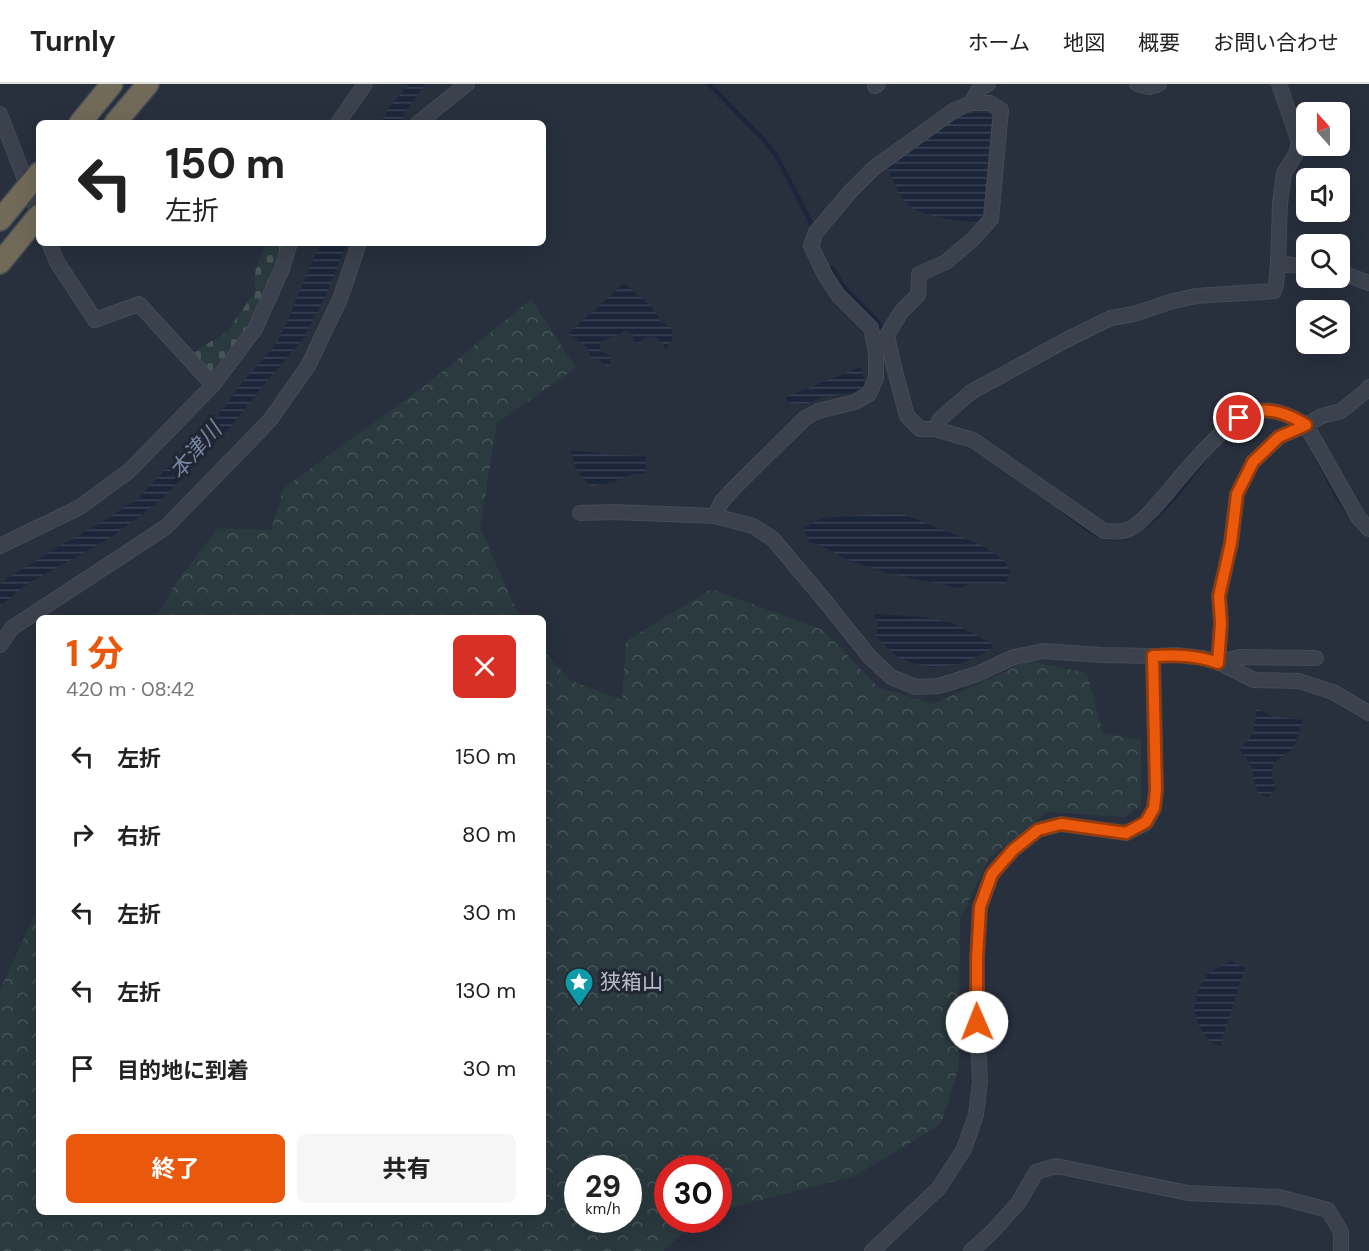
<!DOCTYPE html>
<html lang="ja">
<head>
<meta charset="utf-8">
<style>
  :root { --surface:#fff; --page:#f6f6f6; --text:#222; --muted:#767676; --line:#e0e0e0; --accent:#ea580c }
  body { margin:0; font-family:"DM Sans","Noto Sans JP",sans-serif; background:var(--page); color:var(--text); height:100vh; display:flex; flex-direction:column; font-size:22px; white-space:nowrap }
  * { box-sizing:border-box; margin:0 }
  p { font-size:20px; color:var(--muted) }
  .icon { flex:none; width:33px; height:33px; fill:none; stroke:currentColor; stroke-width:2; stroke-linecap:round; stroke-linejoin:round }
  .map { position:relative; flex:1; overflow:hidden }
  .details { position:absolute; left:36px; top:531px; width:510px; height:600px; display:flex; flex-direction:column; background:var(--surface); border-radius:9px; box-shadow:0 6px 24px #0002 }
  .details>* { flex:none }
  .top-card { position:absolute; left:36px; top:36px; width:510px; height:126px; border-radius:9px; box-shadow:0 6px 24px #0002; background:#fff; color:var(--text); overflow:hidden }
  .needle { width:39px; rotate:339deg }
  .buttons { position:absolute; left:1296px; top:18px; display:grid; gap:12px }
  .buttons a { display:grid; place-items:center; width:54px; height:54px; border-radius:9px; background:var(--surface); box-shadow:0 6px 24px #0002; font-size:30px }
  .speed { position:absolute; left:564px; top:1071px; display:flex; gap:12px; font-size:30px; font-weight:700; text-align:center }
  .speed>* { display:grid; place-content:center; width:78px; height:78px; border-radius:50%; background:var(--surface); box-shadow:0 6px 24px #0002; line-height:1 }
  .speed small { font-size:15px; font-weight:400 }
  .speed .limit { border:9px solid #d22; background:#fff; color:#111 }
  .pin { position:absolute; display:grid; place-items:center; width:51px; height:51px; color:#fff; margin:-26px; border:3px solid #fff; border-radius:50%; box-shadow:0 2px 6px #0007 }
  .me { position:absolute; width:66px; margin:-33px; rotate:359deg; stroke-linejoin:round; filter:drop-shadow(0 0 4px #0008) }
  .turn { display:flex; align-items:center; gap:21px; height:126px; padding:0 30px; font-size:27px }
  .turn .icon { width:78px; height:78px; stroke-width:2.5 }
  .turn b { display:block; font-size:42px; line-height:51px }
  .round { display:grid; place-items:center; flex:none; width:63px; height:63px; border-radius:9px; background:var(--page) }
  .overview { display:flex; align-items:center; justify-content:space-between; height:102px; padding:0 30px }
  h1 { font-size:36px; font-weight:700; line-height:45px; color:var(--accent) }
  .primary-button { display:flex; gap:12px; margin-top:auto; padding:12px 30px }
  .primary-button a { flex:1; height:69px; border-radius:9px; background:var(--accent); color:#fff; font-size:24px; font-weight:700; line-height:69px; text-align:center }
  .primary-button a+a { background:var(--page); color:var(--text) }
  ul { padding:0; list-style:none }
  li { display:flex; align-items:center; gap:18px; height:78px; padding:0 30px }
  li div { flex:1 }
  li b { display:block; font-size:22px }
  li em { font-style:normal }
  header { display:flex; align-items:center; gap:36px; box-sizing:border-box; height:84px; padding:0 30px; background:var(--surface); border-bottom:2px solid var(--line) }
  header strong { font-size:28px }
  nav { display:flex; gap:33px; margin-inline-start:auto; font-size:21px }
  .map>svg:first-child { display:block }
</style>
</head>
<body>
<header>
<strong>Turnly</strong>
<nav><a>ホーム</a><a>地図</a><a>概要</a><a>お問い合わせ</a></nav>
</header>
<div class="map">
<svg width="1369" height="1167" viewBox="0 0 1369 1167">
  <defs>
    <pattern id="forest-crowns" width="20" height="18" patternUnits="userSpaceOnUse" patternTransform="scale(1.5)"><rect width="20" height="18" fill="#2a3a3e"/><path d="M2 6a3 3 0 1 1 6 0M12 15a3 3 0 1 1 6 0" fill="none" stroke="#475558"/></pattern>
    <pattern id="cemetery-stones" width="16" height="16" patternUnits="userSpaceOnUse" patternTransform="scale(1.5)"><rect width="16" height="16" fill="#2a3a3e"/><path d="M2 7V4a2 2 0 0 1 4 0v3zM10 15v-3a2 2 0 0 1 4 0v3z" fill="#475558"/></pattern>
    <pattern id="water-rules" width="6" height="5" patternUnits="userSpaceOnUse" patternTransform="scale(1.5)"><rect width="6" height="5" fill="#1c263a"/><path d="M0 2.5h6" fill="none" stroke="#3b4455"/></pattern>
  </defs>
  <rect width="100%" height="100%" fill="#282f3d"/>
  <path fill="url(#forest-crowns)" fill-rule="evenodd" d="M531 215 576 284 497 339 480 444 520 534H156L175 500 218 444 271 446 284 404 435 294Z
    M711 505 823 546 878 603 933 620 1029 577 1087 589 1103 649 1141 656V721L1125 733 1048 728 989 774 960 835 959 983 941 1040 855 1092 719 1127 718 1084H668V1136H697L663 1167H0V906L39 821V1128H543V566L571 597 622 616 626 557ZM578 1084H628V1136H578Z"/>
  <path fill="url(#cemetery-stones)" d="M267 159H286L261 227 213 295 193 272V268L227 248 256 206C251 190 260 174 267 159Z"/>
  <path fill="url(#water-rules)" d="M409 0H425L405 28 401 39H380L389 24Z
    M967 29H988L993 33 984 126 983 132 976 139C956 136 918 133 905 118 899 111 892 93 888 84L959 32Z
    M321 159H347L326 211 303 255 266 298 229 345 160 417 110 454 27 500 0 522V501L5 496 56 464 102 438 139 414 178 373 208 346 241 300 276 260 287 239 302 201Z
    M624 199 651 222 660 236 672 245V256L666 265C659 254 657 251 644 254L640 260 634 256 633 250 625 246C615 254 609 251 599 260L601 268 609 271 611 281 606 282 598 274 591 275 588 264 568 250Z
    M860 283 865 297 864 303 855 308 820 314 804 321 787 318 786 313Z
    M571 366 615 371 646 372 645 390H632L615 398 592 402C578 391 574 383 571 366Z
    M900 429 982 461 1004 476 1010 487 1006 500 973 499 959 504 891 490 846 475 824 463 810 458 803 444 823 434 873 430Z
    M874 530 925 533 952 539 992 559 993 565 960 580 936 583 918 581 897 573 876 552 878 540Z
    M1256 624 1271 632 1303 636 1293 665 1273 679 1272 692 1276 704 1268 713 1258 710 1250 679 1240 666 1254 648Z
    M1231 877 1245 884 1220 962 1208 956 1199 942 1194 926 1198 907 1207 890Z"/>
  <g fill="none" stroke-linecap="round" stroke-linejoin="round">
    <path stroke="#1c263a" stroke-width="4.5" d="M709 0 762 54 776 71 812 141
      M832 184 844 203 876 235 881 242 882 252
      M1314 368 1339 416 1348 428
      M1061 425C1080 439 1100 460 1125 453
      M1135 449C1162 434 1185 399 1205 375"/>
    <g stroke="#454b56" stroke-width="16">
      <path id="minor" d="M1137 0 1149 3 1159 0
        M875 2 878 0
        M971 19H990L1001 26 991 135 973 155 946 178 919 190 918 211 901 228 887 251 893 279 907 332 920 345H935L973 356 1104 447C1109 447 1116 448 1122 447 1134 446 1144 434 1152 426 1176 401 1225 331 1259 327 1274 324 1294 333 1306 341L1358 433 1369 445
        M0 30 39 132
        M338 39 365 0
        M418 39 467 0
        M49 159 57 178 95 236 139 220 213 301
        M1278 179 1306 183
        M1340 188 1369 199
        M935 345 940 335 971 308 1066 256 1111 234 1134 230 1170 218 1196 212 1274 207 1276 201 1278 179 1280 120 1284 89 1296 70 1299 58 1279 0
        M580 429 614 428 715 432 753 442 773 455 825 517 869 572 891 593 916 603 939 602 977 590 1014 573 1044 567 1101 571 1153 572
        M715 432 722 417 736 402 805 334 818 327 855 318 869 310 876 294V269L871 244 838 211 825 191 811 162 816 148 850 108 874 84 953 27 971 19 979 5 988 0
        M0 462 80 423 129 387 213 301 255 245 282 185 290 159
        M0 561 12 544 166 443 270 336 308 282 340 215 359 159
        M1316 574 1240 573 1218 578 1221 539 1219 512 1231 459 1237 410 1253 378 1279 353 1306 341 1322 332 1341 327 1366 307 1369 303
        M872 1167 939 1104 964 1065 976 1031 980 997 977 938V875L980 823 992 790 1013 766 1038 746 1061 740 1126 749 1146 739 1154 724 1156 706 1153 572 1177 571 1203 574 1218 578 1254 596 1299 597 1333 608 1369 629
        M971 1167 992 1148 1019 1118 1036 1088 1056 1082 1188 1109 1279 1113 1328 1126 1341 1148V1167"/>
    </g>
    <g stroke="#464c58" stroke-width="24">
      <path id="highway" d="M80 39 112 0
        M115 39 148 0
        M0 136 39 89
        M0 179 39 131"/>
    </g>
    <use href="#minor" stroke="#3b424d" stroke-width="14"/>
    <use href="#highway" stroke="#726a59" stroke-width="21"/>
  </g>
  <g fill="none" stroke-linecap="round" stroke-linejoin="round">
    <g stroke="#983908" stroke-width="15">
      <path id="route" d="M977 938V875L980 823 992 790 1013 766 1038 746 1061 740 1126 749 1146 738 1154 724 1156 706 1153 572C1176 571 1196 571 1218 579L1221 539 1219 512 1231 459 1237 410 1253 378 1279 353 1306 341C1294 333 1274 324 1258 327 1252 328 1245 331 1239 334"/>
    </g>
    <use href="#route" stroke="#ea580c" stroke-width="10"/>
  </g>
  <defs>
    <g id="sight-pin" transform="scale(1.5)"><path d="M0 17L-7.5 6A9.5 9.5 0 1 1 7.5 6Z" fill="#0f9aa8" stroke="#202632"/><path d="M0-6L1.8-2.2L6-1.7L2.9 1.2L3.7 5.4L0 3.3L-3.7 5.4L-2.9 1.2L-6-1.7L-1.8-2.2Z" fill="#fff"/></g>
  </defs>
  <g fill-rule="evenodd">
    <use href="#sight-pin" x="579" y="898"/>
  </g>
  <g text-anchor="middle" stroke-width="6" stroke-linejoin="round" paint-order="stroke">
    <g font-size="21" fill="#b8bdc8" stroke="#202632" text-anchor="start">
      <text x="600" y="905">狭箱山</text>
    </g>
    <g font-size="22" font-style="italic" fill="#7585a3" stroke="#202632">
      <text transform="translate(195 366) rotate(-49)" y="8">本津川</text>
    </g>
  </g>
</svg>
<div class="buttons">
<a><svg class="needle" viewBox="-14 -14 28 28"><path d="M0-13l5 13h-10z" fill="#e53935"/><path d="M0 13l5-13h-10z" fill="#767676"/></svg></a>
<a><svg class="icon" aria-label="sound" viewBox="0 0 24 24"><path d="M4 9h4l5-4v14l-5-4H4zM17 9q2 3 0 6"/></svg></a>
<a><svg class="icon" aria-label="search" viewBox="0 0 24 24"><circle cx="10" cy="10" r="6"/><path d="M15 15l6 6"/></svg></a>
<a><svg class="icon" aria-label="layers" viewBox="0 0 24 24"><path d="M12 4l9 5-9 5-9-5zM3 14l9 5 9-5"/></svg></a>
</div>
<div class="speed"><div>29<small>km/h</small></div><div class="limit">30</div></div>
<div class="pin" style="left:1239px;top:334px;background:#d93025"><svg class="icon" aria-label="arrive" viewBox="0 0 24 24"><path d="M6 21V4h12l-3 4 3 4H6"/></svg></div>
<svg class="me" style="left:977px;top:938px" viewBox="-20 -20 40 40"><circle r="19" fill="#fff"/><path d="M0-13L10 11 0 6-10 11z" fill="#ea580c"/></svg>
<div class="top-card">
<div class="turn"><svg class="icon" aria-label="left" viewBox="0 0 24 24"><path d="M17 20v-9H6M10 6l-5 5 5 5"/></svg><div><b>150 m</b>左折</div></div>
</div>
<section class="details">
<div class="overview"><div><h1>1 分</h1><p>420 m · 08:42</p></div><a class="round" style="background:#d93025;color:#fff"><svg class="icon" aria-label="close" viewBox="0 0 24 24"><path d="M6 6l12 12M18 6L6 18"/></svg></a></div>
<ul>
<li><svg class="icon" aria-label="left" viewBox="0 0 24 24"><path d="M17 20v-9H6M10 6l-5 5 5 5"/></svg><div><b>左折</b></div><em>150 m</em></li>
<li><svg class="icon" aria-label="right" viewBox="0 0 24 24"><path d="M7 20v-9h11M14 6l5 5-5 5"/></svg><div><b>右折</b></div><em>80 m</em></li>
<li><svg class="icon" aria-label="left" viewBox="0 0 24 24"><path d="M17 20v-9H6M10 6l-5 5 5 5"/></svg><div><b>左折</b></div><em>30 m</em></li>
<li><svg class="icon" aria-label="left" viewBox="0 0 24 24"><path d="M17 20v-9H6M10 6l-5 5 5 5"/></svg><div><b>左折</b></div><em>130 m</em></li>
<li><svg class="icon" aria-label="arrive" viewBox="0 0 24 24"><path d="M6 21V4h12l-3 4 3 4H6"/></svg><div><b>目的地に到着</b></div><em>30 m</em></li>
</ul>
<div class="primary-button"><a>終了</a><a>共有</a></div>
</section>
</div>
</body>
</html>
